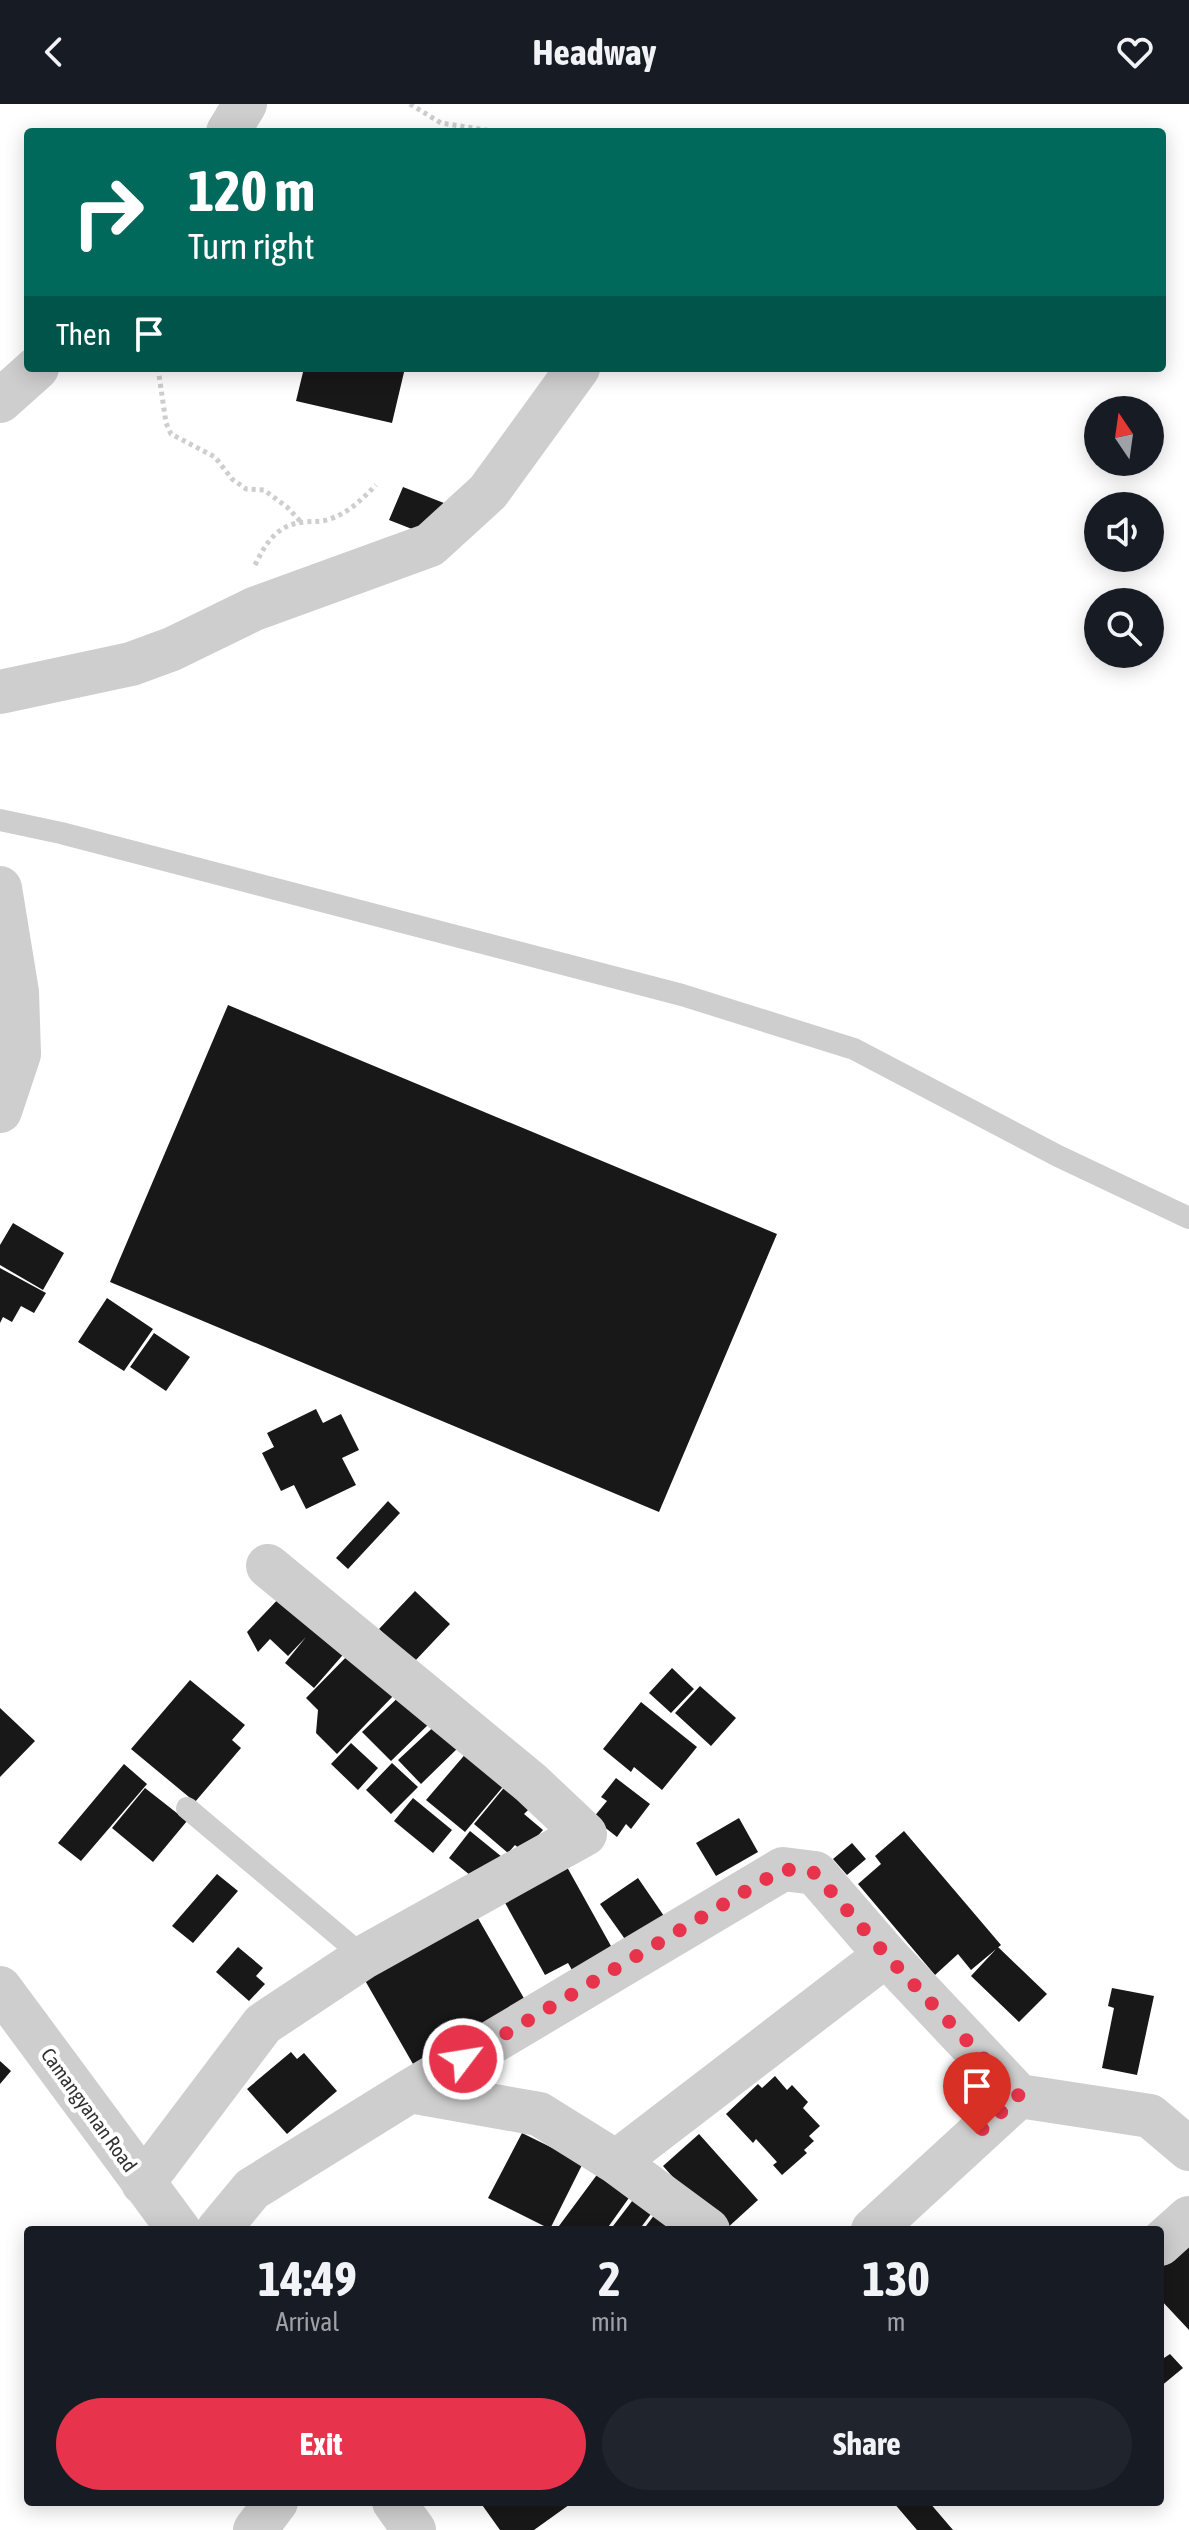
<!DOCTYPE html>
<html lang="en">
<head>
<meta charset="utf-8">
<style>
  :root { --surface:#171b24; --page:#20242c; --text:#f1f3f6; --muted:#9ea1a6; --accent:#e7344c }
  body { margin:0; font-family:"Asap Condensed",sans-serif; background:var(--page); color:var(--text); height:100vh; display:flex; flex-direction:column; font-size:30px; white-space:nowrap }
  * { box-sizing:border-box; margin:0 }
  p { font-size:26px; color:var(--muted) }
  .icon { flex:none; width:44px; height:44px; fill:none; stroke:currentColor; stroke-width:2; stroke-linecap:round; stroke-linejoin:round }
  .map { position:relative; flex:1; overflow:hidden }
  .side { position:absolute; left:24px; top:2122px; width:1140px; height:280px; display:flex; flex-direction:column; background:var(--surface); border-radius:8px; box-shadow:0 4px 20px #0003 }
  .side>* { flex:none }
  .guide { position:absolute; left:24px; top:24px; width:1142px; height:244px; border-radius:8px; box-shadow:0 4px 20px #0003; background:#00695c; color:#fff; overflow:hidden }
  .needle { width:52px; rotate:347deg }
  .fabs { position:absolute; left:1084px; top:292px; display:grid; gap:16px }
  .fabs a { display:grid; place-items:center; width:80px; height:80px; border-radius:50%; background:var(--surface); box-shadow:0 4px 20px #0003; font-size:40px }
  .pin { position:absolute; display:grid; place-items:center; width:68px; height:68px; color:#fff; margin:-82px -34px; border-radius:50% 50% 50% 0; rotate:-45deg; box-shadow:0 0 8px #0007 }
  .pin .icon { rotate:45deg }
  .me { position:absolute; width:88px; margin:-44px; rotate:59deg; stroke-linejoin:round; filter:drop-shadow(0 0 6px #0008) }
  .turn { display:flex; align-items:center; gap:28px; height:168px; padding:0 32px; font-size:36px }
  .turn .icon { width:104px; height:104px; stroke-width:2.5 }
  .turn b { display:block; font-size:56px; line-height:68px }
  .then { display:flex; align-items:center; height:76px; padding:0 32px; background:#0003; gap:16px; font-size:30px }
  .eta { display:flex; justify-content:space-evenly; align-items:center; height:136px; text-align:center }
  .eta b { font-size:48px; font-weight:700; line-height:56px }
  .cta { display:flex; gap:16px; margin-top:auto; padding:16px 32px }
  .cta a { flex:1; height:92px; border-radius:48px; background:var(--accent); color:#fff; font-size:32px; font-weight:700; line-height:92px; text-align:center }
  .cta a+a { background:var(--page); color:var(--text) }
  header { display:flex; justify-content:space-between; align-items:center; height:104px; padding:0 32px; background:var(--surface); font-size:36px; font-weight:700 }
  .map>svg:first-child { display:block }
</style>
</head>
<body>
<header><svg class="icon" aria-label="back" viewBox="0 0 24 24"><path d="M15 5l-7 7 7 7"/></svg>Headway<svg class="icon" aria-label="heart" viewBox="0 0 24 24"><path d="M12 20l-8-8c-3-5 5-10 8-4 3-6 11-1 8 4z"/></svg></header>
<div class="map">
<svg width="1189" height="2426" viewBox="0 0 1189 2426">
  <rect width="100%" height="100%" fill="#fff"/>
  <path fill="#181818" d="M304 264H405L392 319 296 297Z
    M403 383 449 401 435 434 389 416Z
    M228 901 777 1130 659 1408 110 1178Z
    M13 1119 64 1149 43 1186 0 1161V1141Z
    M0 1164 46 1189 34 1209 21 1202 12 1218 3 1213 0 1219Z
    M107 1194 153 1225 124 1267 78 1238Z
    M154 1229 190 1253 166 1287 130 1263Z
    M316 1305 323 1319 341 1310 359 1346 342 1354 356 1381 306 1405 294 1381 281 1387 262 1349 274 1343 267 1329Z
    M388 1397 400 1409 348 1465 336 1454Z
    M415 1487 450 1520 414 1558 379 1525Z
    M284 1489 348 1545 314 1584 285 1559 306 1533 288 1552 270 1535 258 1548 247 1528Z
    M355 1544 395 1590 337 1650 316 1629 318 1606 306 1594Z
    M672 1564 694 1585 671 1609 649 1589Z
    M190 1576 245 1621 232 1636 241 1644 195 1698 131 1645Z
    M700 1582 736 1614 711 1642 675 1609Z
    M406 1586 434 1615 391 1657 362 1628Z
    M641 1598 697 1643 662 1686 634 1663 631 1668 603 1645Z
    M0 1604 35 1637 0 1673Z
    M441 1616 463 1639 421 1680 398 1656Z
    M351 1639 378 1664 358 1686 331 1660Z
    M468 1647 511 1673 465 1728 426 1696Z
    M392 1659 418 1683 391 1710 366 1686Z
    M124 1660 147 1680 81 1757 58 1739Z
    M616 1674 650 1700 631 1725 626 1720 617 1733 593 1714 607 1697 601 1693Z
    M507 1680 533 1701 524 1710 543 1726 523 1748 515 1741 508 1749 474 1720Z
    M145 1684 187 1717 153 1758 112 1724Z
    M413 1694 452 1726 433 1749 394 1717Z
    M739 1714 758 1748 716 1772 696 1739Z
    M470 1727 513 1762 481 1780 449 1754Z
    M904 1727 1001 1841 971 1866 958 1850 935 1871 858 1780 881 1760 875 1752Z
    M852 1739 866 1755 847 1771 833 1755Z
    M567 1763 616 1851 576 1873 568 1859 545 1871 504 1797Z
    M217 1770 238 1787 193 1839 172 1822Z
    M638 1774 664 1812 627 1838 600 1800Z
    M475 1809 529 1903 417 1967 363 1873Z
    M238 1843 263 1864 256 1872 265 1880 249 1897 216 1868Z
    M998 1843 1047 1890 1019 1918 971 1872Z
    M1112 1884 1154 1892 1137 1971 1102 1964 1114 1904 1108 1902Z
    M291 1948 297 1955 304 1949 337 1987 287 2030 247 1985Z
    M0 1957 11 1967 0 1980Z
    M775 1972 787 1986 792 1981 808 1998 803 2004 820 2022 809 2032 814 2037 804 2046 807 2049 782 2071 773 2061 777 2058 756 2035 753 2039 726 2010 758 1980 762 1984Z
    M522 2029 583 2059 550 2125 488 2094Z
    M699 2030 758 2096 725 2126H720L663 2062Z
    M599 2068 631 2091 606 2126H556Z
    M639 2088 657 2102 639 2126H610Z
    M661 2102 684 2126H643Z
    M1189 2134V2226L1160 2195V2161Z
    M1160 2249 1164 2254 1170 2250 1183 2264 1160 2283Z
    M480 2398H573L534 2426H500Z
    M893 2398H929L953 2426H917Z"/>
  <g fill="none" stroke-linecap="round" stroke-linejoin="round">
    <path stroke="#cecece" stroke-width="5" stroke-dasharray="4 4" stroke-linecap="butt" d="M410 0 441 19 498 28
      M158 264 166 319 171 330 215 353 232 375 246 385 264 386 287 403 301 418
      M255 461C266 439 277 420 305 418 314 417 322 418 330 415 350 408 362 395 376 381"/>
    <path stroke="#cecece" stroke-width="22" d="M0 716 61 729 682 891 854 945 1058 1052 1189 1114
      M187 1704 364 1853"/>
    <path stroke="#cecece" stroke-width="44" d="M0 588 131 560 172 545 254 505 430 441 488 388 578 264
      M410 1987 783 1765 815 1769 886 1851 1019 1992 1150 2012 1189 2045
      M616 2058 886 1851
      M143 2079 263 1920 364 1853 585 1730 531 1679 268 1462
      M218 2126 252 2085 410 1987 539 2010 616 2058 708 2126
      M873 2126 1019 1992
      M1160 2140 1189 2114
      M255 2426 276 2398"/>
    <path stroke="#cecece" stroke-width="44" d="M228 28 245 0
      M0 297 37 264
      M0 784 17 888 19 950 0 1007
      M0 1884 179 2126
      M394 2398 414 2426"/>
  </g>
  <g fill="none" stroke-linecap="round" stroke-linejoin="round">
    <path stroke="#e7344c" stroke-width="14" stroke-dasharray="0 25.2" d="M463 1955 783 1765 815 1769 886 1851 1019 1992 977 2030"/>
  </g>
  <g text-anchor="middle" stroke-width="8" stroke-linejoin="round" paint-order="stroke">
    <g font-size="20" fill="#313131" stroke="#fff">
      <text transform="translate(89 2006) rotate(54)" y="7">Camangyanan Road</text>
    </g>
  </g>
</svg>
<div class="fabs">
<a><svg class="needle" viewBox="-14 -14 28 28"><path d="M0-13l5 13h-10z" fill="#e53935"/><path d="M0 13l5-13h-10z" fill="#9ea1a6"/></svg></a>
<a><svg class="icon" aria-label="sound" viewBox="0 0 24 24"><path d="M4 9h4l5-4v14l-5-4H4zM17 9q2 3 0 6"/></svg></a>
<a><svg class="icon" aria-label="search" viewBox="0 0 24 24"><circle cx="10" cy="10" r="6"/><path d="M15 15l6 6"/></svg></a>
</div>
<div class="pin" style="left:977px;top:2030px;background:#d93025"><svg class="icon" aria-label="arrive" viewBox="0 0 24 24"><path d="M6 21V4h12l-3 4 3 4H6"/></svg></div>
<svg class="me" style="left:463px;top:1955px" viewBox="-20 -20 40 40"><circle r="17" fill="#e7344c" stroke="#fff" stroke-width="3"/><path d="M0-11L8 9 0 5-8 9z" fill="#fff"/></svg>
<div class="guide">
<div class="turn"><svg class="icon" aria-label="right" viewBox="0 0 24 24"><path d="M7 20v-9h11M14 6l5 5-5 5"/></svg><div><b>120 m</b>Turn right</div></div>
<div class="then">Then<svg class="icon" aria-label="arrive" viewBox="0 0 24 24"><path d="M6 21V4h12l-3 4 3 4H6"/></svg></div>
</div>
<section class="side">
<div class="eta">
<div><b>14:49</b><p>Arrival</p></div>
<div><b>2</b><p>min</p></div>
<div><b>130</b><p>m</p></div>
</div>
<div class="cta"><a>Exit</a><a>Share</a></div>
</section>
</div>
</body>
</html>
